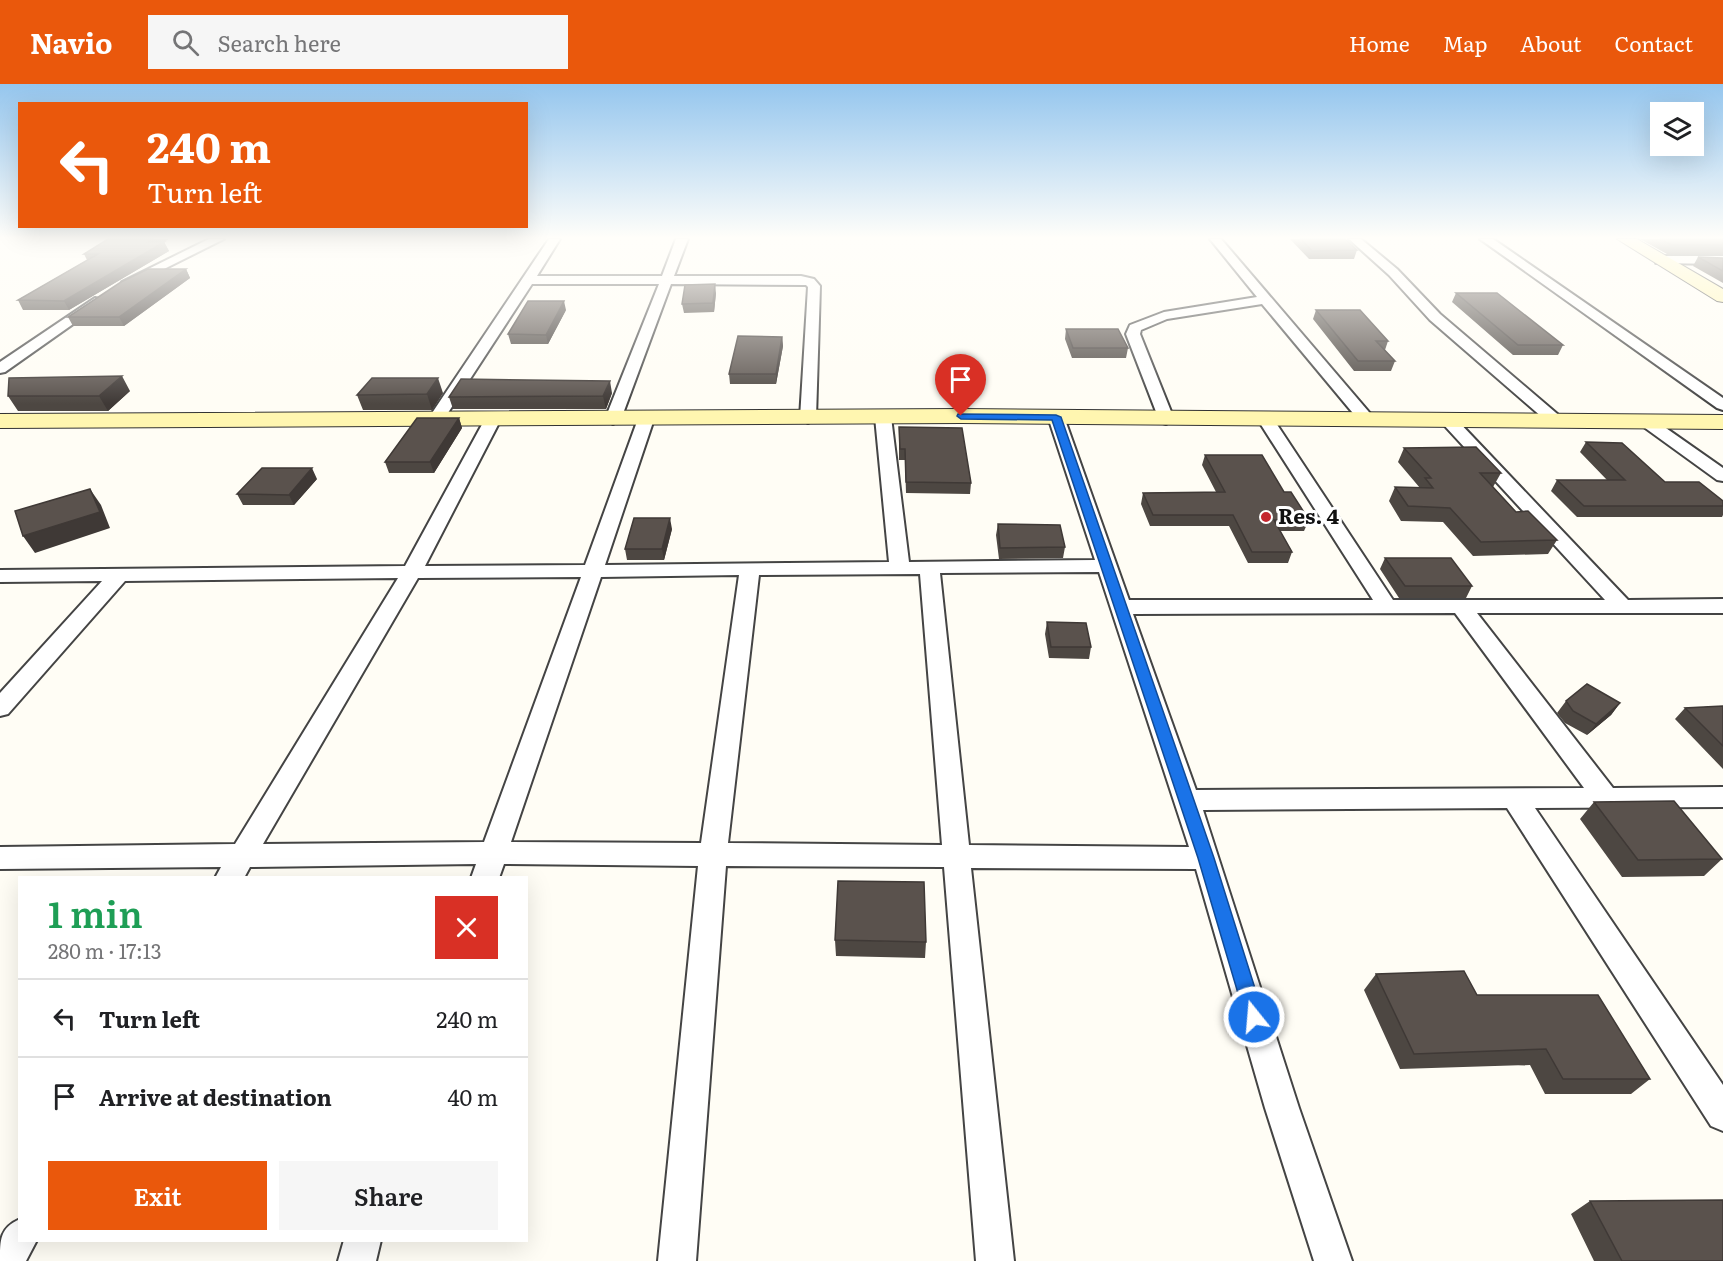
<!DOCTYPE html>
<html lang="en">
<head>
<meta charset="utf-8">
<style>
  :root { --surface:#fff; --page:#f6f6f6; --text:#202124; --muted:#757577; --line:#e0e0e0; --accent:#ea580c }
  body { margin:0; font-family:Literata,serif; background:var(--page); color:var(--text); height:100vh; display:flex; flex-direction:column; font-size:22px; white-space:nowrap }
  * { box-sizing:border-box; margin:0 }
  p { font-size:20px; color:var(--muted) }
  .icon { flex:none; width:33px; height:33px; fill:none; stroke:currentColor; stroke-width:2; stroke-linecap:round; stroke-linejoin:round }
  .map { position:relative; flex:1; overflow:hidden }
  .drawer { position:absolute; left:18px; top:792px; width:510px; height:366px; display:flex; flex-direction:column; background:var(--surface); border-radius:0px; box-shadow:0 6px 24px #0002 }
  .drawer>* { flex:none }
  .hud { position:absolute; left:18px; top:18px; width:510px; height:126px; border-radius:0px; box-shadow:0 6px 24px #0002; background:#ea580c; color:#fff; overflow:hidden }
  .buttons { position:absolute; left:1650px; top:18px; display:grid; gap:12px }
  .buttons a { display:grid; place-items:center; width:54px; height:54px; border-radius:0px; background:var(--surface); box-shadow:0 6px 24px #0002; font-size:30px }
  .pin { position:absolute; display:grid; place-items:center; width:51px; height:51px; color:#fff; margin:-62px -26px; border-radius:50% 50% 50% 0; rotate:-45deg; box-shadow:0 0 6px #0007 }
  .pin .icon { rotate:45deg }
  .me { position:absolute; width:66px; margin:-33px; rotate:343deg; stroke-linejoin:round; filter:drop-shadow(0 0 4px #0008) }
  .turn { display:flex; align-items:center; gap:21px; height:126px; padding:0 30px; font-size:27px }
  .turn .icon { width:78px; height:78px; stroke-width:2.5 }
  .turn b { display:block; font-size:42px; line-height:51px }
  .round { display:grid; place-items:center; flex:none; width:63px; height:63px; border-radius:0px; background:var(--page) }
  .headline { display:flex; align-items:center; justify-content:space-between; height:102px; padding:0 30px }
  h1 { font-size:36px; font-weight:600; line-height:45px; color:#1e9e55 }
  .cta { display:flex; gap:12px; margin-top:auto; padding:12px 30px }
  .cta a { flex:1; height:69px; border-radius:0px; background:var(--accent); color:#fff; font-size:24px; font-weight:600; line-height:69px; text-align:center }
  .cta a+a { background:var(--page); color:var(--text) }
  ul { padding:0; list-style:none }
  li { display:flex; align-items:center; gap:18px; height:78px; padding:0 30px; border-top:2px solid var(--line) }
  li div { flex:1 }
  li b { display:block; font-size:22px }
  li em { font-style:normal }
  header { display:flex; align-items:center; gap:36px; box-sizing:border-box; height:84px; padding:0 30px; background:var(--accent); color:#fff }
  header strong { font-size:28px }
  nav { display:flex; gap:33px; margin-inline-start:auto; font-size:21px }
  .search { width:420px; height:54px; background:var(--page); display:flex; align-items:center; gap:15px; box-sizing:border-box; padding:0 21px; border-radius:0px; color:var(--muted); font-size:22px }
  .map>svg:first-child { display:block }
</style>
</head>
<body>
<header>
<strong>Navio</strong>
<div class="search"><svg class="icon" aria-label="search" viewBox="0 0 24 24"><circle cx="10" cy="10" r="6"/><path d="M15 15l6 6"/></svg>Search here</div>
<nav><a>Home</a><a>Map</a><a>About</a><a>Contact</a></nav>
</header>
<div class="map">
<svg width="1723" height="1177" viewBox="0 0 1723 1177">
  <rect width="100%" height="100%" fill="#fffdf5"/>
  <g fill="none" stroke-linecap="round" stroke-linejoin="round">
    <g stroke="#444" stroke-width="4">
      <path id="street" d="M209 155H224L132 201 128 202 122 198Z
        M549 155H560L537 192H662L676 155H688L674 192H801L814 195 820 202 816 334 808 339 800 334 808 203 806 201 671 200 621 335 613 340 605 335 659 200H532L442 338H430L428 335Z
        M1210 155H1221L1374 334 1376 337 1374 340H1362L1262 220 1167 235 1141 246 1140 250 1174 335 1166 340 1160 338 1126 250 1130 241 1164 228 1257 213Z
        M1349 155H1361L1397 185 1440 230 1562 334 1564 337 1562 340H1550L1430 236 1389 191Z
        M1480 155H1493L1723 314V326L1717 324Z
        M1660 172H1723V180L1656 179V173Z
        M95 214 100 215 102 218 100 221 5 288 0 289V278Z
        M883 328 891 333 909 478 1095 476 1048 333 1056 328 1064 333 1129 516H1373L1258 336 1266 331 1274 336 1393 516H1605L1443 340 1441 337 1449 332 1455 334 1628 516 1723 515V529H1477L1613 704 1723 703V723L1535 724 1723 1001V1047L1711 1042 1507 724 1203 726 1299 1024 1352 1177H1314L1265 1024 1196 785 971 784 1014 1177H976L944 783 726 782 696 1177H658L698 782 504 780 499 794H471L476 780 250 783 244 794H215L221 783 0 785V763L235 760 398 494 125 497 8 630 0 632V609L102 497 0 498V486L405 482 485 335 493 330 501 335 425 482 585 481 638 335 646 330 654 335 605 481 889 478 875 333ZM1099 488 1189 763 969 761 940 489ZM920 490 942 761 728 759 759 491ZM739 491 701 759 511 758 601 493ZM581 493 484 758 263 760 418 494ZM1455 529 1584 704 1196 706 1133 530Z
        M1647 333 1653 335 1723 384V397L1717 396 1641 341 1639 338Z
        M20 1135V1156H37L26 1177H0C0 1155 0 1144 20 1135Z
        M344 1156H381L376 1177H338Z"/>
    </g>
    <g stroke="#333" stroke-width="2">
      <path id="secondary" d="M1617 155H1637L1723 205V218L1717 217Z
        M961 325 1723 331V345L961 339 0 344V330Z"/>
    </g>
    <use href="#street" fill="#fff" fill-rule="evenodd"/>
    <use href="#secondary" fill="#fff6b0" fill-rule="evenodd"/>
  </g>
  <path fill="#4d4742" d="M108 155H168L164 158 169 167 69 226H23L18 216 87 176 84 170Z
    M1290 155H1345L1357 166 1354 175H1309Z
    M1640 155H1723V170H1667Z
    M1698 173 1723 174V199L1693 182Z
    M186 185 190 194 124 242H73L68 233Z
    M716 209 714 228 684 229 682 220Z
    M1456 209 1563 261 1558 271H1513L1452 218Z
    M566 226 548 260H511L508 250Z
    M1316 226 1388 257 1385 266 1395 277 1391 287H1354L1313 235Z
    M1066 245 1128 264 1126 274H1072L1065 255Z
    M782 253 783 262 776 300H730L729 290Z
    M130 307 108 327H18L8 312Z
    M443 309 432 326H363L357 311Z
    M612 309 606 325H453L449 313Z
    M459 334 462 344 434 389H389L385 378Z
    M899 343 971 399 970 410 906 409 905 376H899Z
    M1586 358 1665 398 1723 417V431L1722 433H1577L1551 407 1557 396H1607L1580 368Z
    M1404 364 1501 389 1493 403 1516 428 1557 456 1548 470 1473 472 1443 438 1401 437 1389 417 1395 403 1420 404 1398 378Z
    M1205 371 1284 408 1309 436 1304 447H1280L1292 468 1288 479H1248L1229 442H1150L1141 420 1143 409 1216 408 1202 381Z
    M317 395 294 421H243L237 410Z
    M998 440 1065 463 1063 474 999 475 996 451Z
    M672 445 664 476H627L625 465Z
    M1385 474 1472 502 1466 514H1399L1380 485Z
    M1047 538 1091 563 1089 575 1049 574 1045 550Z
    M1566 617 1620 619 1611 631 1587 651 1565 639 1557 629Z
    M1723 622V685L1675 635 1685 624Z
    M1594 718 1722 775 1704 792 1622 793 1580 735Z
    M835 856 926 858 925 874 836 872Z
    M1376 890 1477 911 1650 995 1631 1010H1545L1530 981 1400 985 1364 906Z
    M1590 1117 1723 1177H1594L1571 1130Z"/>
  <path fill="#3f3936" d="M152 155H168L162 160 164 158 169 167 69 226 64 217Z
    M186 185 190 194 124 242 119 233Z
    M715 200 716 209 714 228 713 219Z
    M564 217 566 226 548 260 546 251Z
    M782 253 783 262 776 300V290Z
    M122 292 130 307 108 327 99 312Z
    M438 294 443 309 432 326 427 310Z
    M610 297 612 309 606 325 603 312Z
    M459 334 462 344 434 389 430 378Z
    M312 384 317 395 294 421 289 411Z
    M90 405 101 421 110 444 35 469 23 452Z
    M670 434 672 445 664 476 662 465Z
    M1620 619 1611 631 1587 651 1596 640Z"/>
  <path fill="#5a524d" stroke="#3f3936" stroke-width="1.5" d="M108 155H152L148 158H164L64 217 18 216 98 170H84Z
    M1301 155H1345L1357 166 1312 167Z
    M1660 155H1723V161H1672Z
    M1698 173 1723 174V187Z
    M148 185H186L119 233H68L121 198Z
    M715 200 713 219 682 220 685 201Z
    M1456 209H1497L1563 261H1518Z
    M528 217H564L546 251 508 250Z
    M1316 226H1360L1388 257H1376L1395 277H1358Z
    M1066 245H1118L1128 264H1073Z
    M738 252 782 253 776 290H729Z
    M122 292 99 312H8L9 294Z
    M372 294H438L427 310 357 311Z
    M461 295 610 297 603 312 449 313Z
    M417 334H459L430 378H385Z
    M899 343 962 344 971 399 906 398 905 365H900Z
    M1586 358 1622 359 1665 398H1699L1723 417V422H1584L1557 396H1625Z
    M1476 363 1501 389H1480L1516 428 1528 427 1557 456 1481 458 1450 424 1408 422 1395 403 1433 404 1425 394H1431L1404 364Z
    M1205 371H1262L1284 408H1291L1309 436H1274L1292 468H1252L1233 431H1153L1143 409 1225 408Z
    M262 384H312L289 411 237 410Z
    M90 405 100 428 23 452 15 427Z
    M634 434H670L662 465H625Z
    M998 440 1060 441 1065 463 1000 464Z
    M1385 474H1451L1472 502H1405Z
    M1047 538 1086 539 1091 563H1051Z
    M1587 600 1620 619 1596 640 1573 627 1566 617Z
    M1723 622V662L1685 624Z
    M1674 717 1722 775 1638 776 1594 718Z
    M838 797 924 798 926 858 835 856Z
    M1464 887 1477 911H1598L1650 995H1563L1546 965 1414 970 1376 890Z
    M1723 1116V1177H1622L1590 1117Z"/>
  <linearGradient id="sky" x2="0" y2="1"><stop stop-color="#95c6ee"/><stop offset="0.48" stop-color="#fffefa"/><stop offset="1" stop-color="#fffefa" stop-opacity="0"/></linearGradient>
  <rect width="1723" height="320" fill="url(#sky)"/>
  <path fill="#1a73e8" stroke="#114b97" stroke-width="1.5" d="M958 330 1056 331 1061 333 1214 774 1264 933 1261 940 1254 942 1248 940 1245 933 1198 774 1052 336 961 335 957 332Z"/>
  <circle fill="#c4262e" stroke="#fff" stroke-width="2" cx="1266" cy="433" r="6"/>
  <g text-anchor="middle" stroke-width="6" stroke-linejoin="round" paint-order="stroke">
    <g font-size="21" font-weight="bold" fill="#111" stroke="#fff" text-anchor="start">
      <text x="1278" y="440">Res. 4</text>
    </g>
  </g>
</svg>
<div class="buttons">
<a><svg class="icon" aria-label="layers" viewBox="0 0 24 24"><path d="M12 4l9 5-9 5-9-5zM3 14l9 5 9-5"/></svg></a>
</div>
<div class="pin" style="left:961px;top:332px;background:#d93025"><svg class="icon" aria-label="arrive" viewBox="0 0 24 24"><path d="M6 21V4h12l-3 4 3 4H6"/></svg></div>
<svg class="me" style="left:1254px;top:933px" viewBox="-20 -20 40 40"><circle r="17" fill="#1a73e8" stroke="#fff" stroke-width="3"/><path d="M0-11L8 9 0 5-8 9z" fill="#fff"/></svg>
<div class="hud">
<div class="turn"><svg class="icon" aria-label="left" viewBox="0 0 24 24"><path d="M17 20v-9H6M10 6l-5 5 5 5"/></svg><div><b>240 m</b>Turn left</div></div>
</div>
<section class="drawer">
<div class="headline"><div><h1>1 min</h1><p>280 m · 17:13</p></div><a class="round" style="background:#d93025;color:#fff"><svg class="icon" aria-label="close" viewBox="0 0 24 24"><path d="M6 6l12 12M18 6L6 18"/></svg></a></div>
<ul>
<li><svg class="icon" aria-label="left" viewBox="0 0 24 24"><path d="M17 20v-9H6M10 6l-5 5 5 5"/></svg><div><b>Turn left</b></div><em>240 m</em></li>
<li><svg class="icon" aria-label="arrive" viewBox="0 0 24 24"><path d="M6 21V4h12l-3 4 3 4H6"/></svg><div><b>Arrive at destination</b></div><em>40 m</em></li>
</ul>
<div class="cta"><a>Exit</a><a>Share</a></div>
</section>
</div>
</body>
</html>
